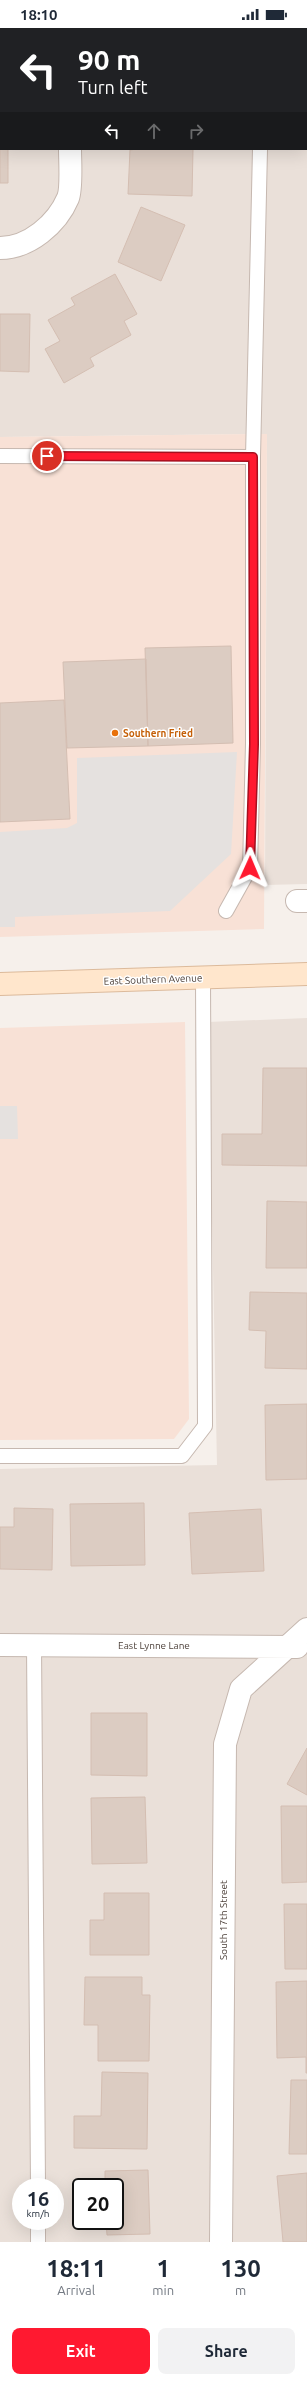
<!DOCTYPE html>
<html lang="en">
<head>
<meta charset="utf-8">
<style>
  :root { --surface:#fff; --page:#f2f2f3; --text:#1f2937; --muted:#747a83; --accent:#ff1930 }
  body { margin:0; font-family:Ubuntu,sans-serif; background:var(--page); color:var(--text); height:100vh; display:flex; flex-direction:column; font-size:15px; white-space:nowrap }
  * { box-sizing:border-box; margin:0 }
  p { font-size:13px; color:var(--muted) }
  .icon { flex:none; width:22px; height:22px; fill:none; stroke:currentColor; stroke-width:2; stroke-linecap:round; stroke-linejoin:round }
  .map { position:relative; height:2214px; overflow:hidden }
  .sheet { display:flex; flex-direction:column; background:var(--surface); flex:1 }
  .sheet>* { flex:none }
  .top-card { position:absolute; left:0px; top:0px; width:307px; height:122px; box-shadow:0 4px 16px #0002; background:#202124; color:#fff; overflow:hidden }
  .speed { position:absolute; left:12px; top:2150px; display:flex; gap:8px; font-size:20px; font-weight:700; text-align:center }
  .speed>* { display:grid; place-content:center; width:52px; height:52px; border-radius:50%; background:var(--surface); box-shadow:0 4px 16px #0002; line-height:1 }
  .speed small { font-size:10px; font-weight:400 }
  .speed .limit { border:2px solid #111; border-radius:6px; background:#fff; color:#111 }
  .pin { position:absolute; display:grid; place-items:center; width:34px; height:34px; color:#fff; margin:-17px; border:2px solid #fff; border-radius:50%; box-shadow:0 1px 4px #0007 }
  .me { position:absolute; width:44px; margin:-22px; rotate:1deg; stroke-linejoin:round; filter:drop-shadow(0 0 3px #0008) }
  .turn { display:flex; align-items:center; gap:14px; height:84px; padding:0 12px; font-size:18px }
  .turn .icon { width:52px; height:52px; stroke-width:2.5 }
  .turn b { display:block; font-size:28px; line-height:34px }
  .lanes { display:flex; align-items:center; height:38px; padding:0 12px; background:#0003; justify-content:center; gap:20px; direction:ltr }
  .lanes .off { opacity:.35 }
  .eta { display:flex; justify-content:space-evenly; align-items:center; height:68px; text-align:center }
  .eta b { font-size:24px; font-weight:700; line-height:28px }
  .cta { display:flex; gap:8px; margin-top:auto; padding:8px 12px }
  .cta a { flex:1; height:46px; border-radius:8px; background:var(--accent); color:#fff; font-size:16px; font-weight:700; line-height:46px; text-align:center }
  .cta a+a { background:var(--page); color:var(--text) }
  .status { display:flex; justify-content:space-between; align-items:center; height:28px; padding:0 20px; background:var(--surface); direction:ltr }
  .status svg { height:11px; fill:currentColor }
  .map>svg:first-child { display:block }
</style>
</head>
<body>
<div class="status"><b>18:10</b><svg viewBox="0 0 49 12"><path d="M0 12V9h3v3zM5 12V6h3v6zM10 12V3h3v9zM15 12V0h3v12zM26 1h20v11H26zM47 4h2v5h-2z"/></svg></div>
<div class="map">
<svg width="307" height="2214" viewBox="0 0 307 2214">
  <rect width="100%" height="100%" fill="#f6f0eb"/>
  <path fill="#eae0d9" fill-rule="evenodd" d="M0 0H307V856L265 857 267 406 0 409ZM1 1H306V121H1Z
    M307 990V2214H0V1441L217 1437 208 994ZM21 2159H55V2193H21ZM81 2159H115V2193H81Z"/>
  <path fill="#f8e1d6" d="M267 406 264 901 0 909V409Z
    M185 994 189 1391 174 1411 0 1412V1000Z"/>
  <path fill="#e5e1df" d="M237 724 231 826 170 883 15 889V899H0V804L67 800 77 795V730Z
    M0 1078H17L18 1111H0Z"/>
  <path fill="#dcccc2" stroke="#d4beb2" d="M0 20H1V81H0Z
    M0 96 1 121H8V155H0Z
    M137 121H193L192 168 128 166 130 122Z
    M141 179 185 197 161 253 118 234Z
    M115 246 137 286 124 293 131 307 90 330 94 338 64 355 45 321 60 313 48 292 75 277 71 270Z
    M0 286H30L29 344 0 343Z
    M231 618 233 715 148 718 145 620Z
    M146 631 148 718 67 720 63 634Z
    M64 672 70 791 0 794V675Z
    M263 1040H307V1138L222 1137V1106H262Z
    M267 1173 307 1174V1240H266Z
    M250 1264 307 1265V1341L265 1340 266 1303 249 1302Z
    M307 1376V1451L266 1452 265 1377Z
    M144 1475 145 1537 71 1538 70 1476Z
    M14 1480 53 1481 52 1542 0 1541V1499H14Z
    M261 1481 264 1543 192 1546 189 1485Z
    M91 1685H147V1748L91 1747Z
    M307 1720V1767L287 1756Z
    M145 1769 147 1835 92 1836 91 1770Z
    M281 1778H307V1854L282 1855Z
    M104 1865H149V1927H90V1892H104Z
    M284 1876H307V1941H285Z
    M85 1949H142V1967H150L149 2033H98V1997H84Z
    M307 1953V2045H306V2029L277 2030 276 1954Z
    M102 2044 148 2045 147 2121 74 2120V2088H101Z
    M291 2052H307V2126H289Z
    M148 2142 150 2206 107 2207 106 2193H115V2159H105V2143Z
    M307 2145V2214H283L277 2148Z"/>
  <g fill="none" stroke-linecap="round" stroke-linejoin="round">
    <g stroke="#c6b8b0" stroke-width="16">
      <path id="service" d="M263 1V0
        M0 428 253 429
        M226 883 250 840 253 716V429L260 121
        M0 1428H182L205 1398 203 949
        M34 1616 38 2159
        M38 2193V2214"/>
    </g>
    <g stroke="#c6b8b0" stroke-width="24">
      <path id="minor" d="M72 1V0
        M0 220C29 220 57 196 68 170 72 160 70 133 70 121
        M297 873H307
        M0 1617 297 1619
        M221 2214 225 1716 241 1661 307 1601"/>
    </g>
    <g stroke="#dcba9b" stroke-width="24">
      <path id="secondary" d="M0 956 307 946"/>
    </g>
    <use href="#service" stroke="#fff" stroke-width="14"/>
    <use href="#minor" stroke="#fff" stroke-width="22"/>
    <use href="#secondary" stroke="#ffe6cc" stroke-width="22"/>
  </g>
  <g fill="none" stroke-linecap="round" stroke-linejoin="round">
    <g stroke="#a6101f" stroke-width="10">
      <path id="route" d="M47 428 253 429 254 716 250 840"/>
    </g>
    <use href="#route" stroke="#ff1930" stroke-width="7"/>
  </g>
  <circle fill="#e8710a" stroke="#fff" stroke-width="1.5" cx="115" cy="705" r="4"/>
  <g text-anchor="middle" stroke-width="3" stroke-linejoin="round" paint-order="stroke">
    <g font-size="10" font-weight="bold" fill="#c56008" stroke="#fff" text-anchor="start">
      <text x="123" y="709">Southern Fried</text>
    </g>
    <g font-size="10" fill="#4b3f38" stroke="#fff">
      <text transform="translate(153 951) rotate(-2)" y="4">East Southern Avenue</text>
      <text x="154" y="1621">East Lynne Lane</text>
      <text transform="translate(223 1892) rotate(-90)" y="4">South 17th Street</text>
    </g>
  </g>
</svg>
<div class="speed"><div>16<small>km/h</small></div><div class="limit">20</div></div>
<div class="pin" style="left:47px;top:428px;background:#d93025"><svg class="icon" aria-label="arrive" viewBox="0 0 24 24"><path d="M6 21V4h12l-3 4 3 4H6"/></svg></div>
<svg class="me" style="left:250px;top:840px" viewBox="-20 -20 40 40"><path d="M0-17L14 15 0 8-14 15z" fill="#ff1930" stroke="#fff" stroke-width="4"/></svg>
<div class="top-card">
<div class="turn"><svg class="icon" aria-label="left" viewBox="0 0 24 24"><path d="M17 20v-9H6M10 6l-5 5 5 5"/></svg><div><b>90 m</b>Turn left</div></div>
<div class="lanes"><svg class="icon" aria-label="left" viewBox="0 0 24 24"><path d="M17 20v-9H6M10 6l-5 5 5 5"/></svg><svg class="icon off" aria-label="ahead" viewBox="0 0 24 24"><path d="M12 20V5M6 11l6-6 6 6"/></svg><svg class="icon off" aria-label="right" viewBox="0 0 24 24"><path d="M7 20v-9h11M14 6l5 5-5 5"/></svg></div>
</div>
</div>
<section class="sheet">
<div class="eta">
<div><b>18:11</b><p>Arrival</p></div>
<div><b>1</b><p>min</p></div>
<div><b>130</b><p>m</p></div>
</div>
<div class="cta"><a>Exit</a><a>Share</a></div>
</section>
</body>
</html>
